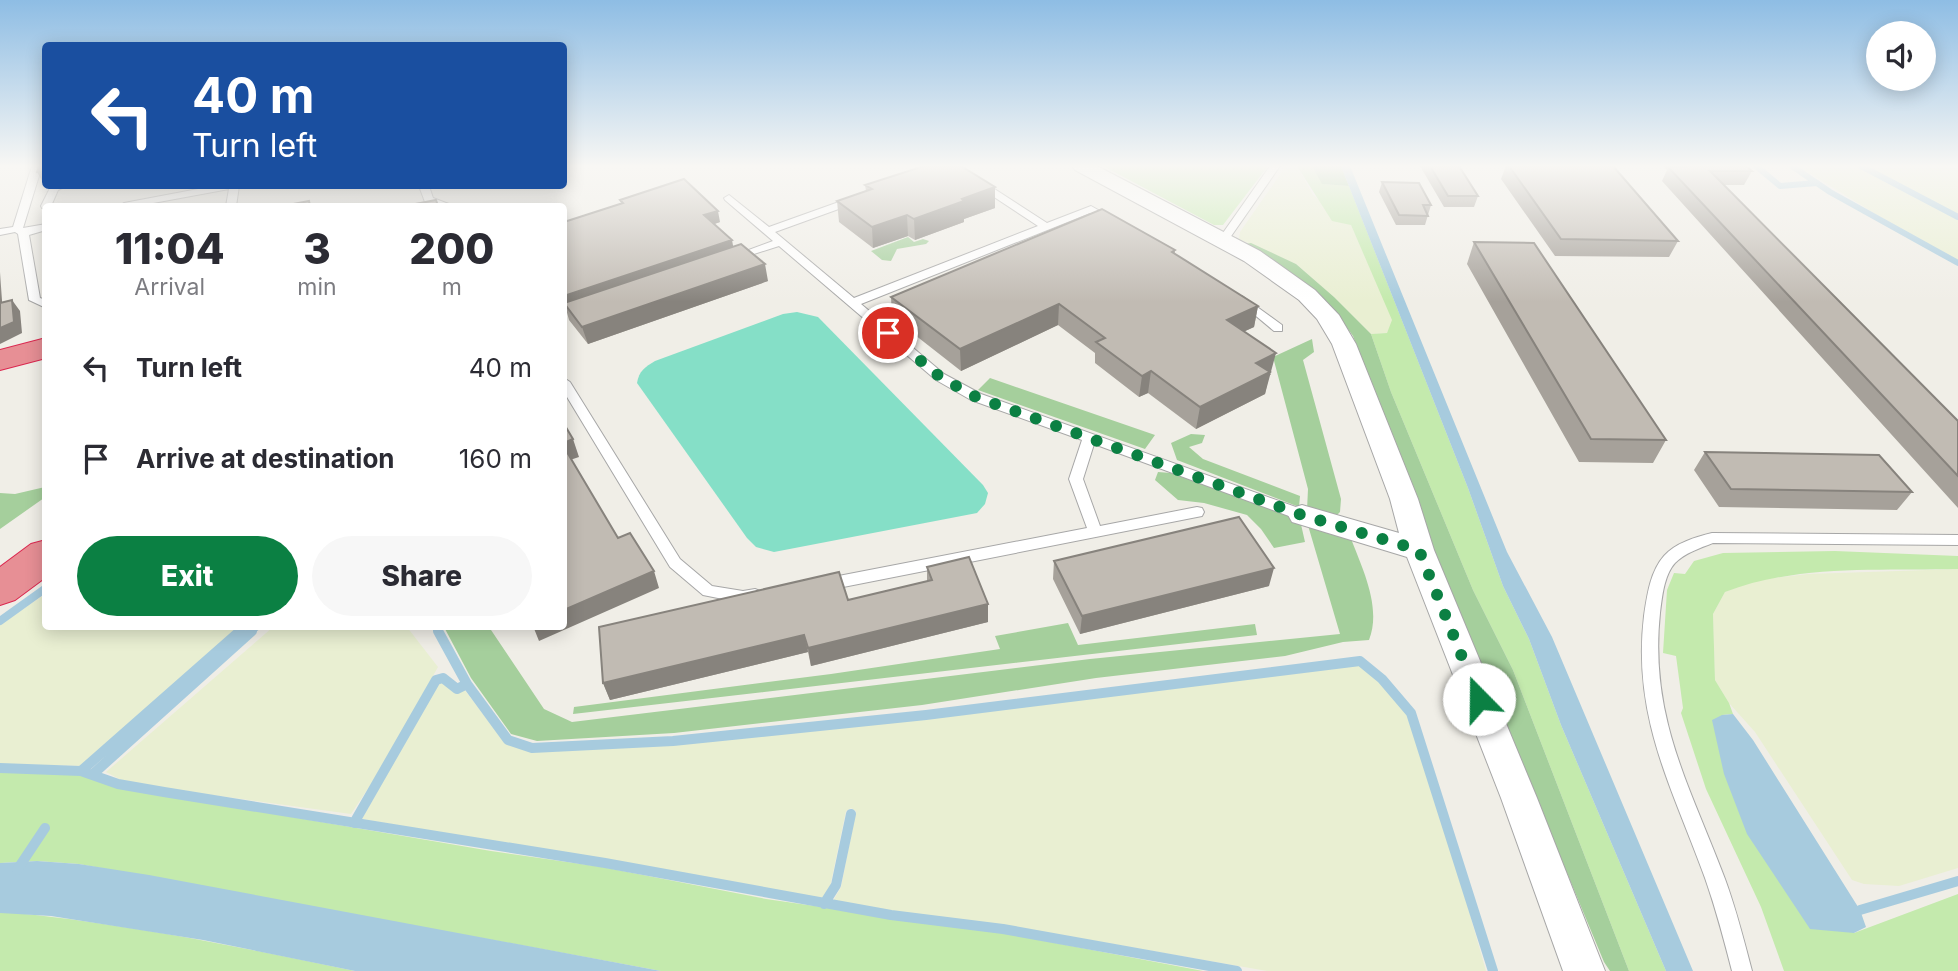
<!DOCTYPE html>
<html lang="en">
<head>
<meta charset="utf-8">
<style>
  :root { --surface:#fff; --page:#f7f7f7; --text:#2b2b33; --muted:#7c7c81; --accent:#0b8043 }
  body { margin:0; font-family:Inter,sans-serif; background:var(--page); color:var(--text); height:100vh; display:flex; flex-direction:column; font-size:26px; white-space:nowrap }
  * { box-sizing:border-box; margin:0 }
  p { font-size:23px; color:var(--muted) }
  .icon { flex:none; width:38px; height:38px; fill:none; stroke:currentColor; stroke-width:2; stroke-linecap:round; stroke-linejoin:round }
  .map { position:relative; flex:1; overflow:hidden }
  .sheet { position:absolute; left:42px; top:203px; width:525px; height:427px; display:flex; flex-direction:column; background:var(--surface); border-radius:7px; box-shadow:0 4px 18px #0003 }
  .sheet>* { flex:none }
  .guide { position:absolute; left:42px; top:42px; width:525px; height:147px; border-radius:7px; box-shadow:0 4px 18px #0003; background:#1a4fa0; color:#fff; overflow:hidden }
  .controls { position:absolute; left:1866px; top:21px; display:grid; gap:14px }
  .controls a { display:grid; place-items:center; width:70px; height:70px; border-radius:50%; background:var(--surface); box-shadow:0 4px 18px #0003; font-size:35px }
  .pin { position:absolute; display:grid; place-items:center; width:60px; height:60px; color:#fff; margin:-30px; border:4px solid #fff; border-radius:50%; box-shadow:0 2px 7px #0007 }
  .me { position:absolute; width:77px; margin:-38px; rotate:338deg; stroke-linejoin:round; filter:drop-shadow(0 0 5px #0008) }
  .turn { display:flex; align-items:center; gap:24px; height:147px; padding:0 35px; font-size:32px }
  .turn .icon { width:91px; height:91px; stroke-width:2.5 }
  .turn b { display:block; font-size:49px; line-height:60px }
  .eta { display:flex; justify-content:space-evenly; align-items:center; height:119px; text-align:center }
  .eta b { font-size:42px; font-weight:800; line-height:49px }
  .cta { display:flex; gap:14px; margin-top:auto; padding:14px 35px }
  .cta a { flex:1; height:80px; border-radius:42px; background:var(--accent); color:#fff; font-size:28px; font-weight:800; line-height:80px; text-align:center }
  .cta a+a { background:var(--page); color:var(--text) }
  ul { padding:0; list-style:none }
  li { display:flex; align-items:center; gap:21px; height:91px; padding:0 35px }
  li div { flex:1 }
  li b { display:block; font-size:26px }
  li em { font-style:normal }
  .map>svg:first-child { display:block }
</style>
</head>
<body>
<div class="map">
<svg width="1958" height="971" viewBox="0 0 1958 971">
  <rect width="100%" height="100%" fill="#f0eee7"/>
  <path fill="#e9efd2" d="M1286 166H1297L1313 195 1351 225 1393 320 1387 333 1371 334 1334 297 1296 264 1239 239 1240 232Z
    M1798 166H1958V261L1877 215Z
    M1958 569V868L1899 886 1864 884 1852 880 1755 732 1729 703 1715 680 1713 614 1725 592 1755 580 1808 574Z
    M45 594 46 626 242 627 84 766 0 764V625Z
    M273 627H407L438 667 379 772 351 814 168 789 121 780 106 772Z
    M1359 664 1380 681 1407 712 1451 848 1486 971H1267L1004 925 890 912 833 901 841 887 856 811 851 808 846 811 830 887 822 899 362 819 438 683 442 681 455 693 464 689 505 743 531 751 673 745 928 718Z"/>
  <path fill="#c4eaad" d="M1103 166H1268L1223 225H1214Z
    M1297 166H1312L1323 184 1349 186 1468 488 1503 586 1529 639 1561 725 1666 971H1629L1513 670 1473 590 1391 392 1371 334 1387 333 1392 320 1351 225 1332 221Z
    M1835 551 1958 556V569C1881 571 1798 564 1725 592L1713 614 1715 680 1729 703 1733 714 1722 715 1854 933 1958 894V971H1784L1761 907 1706 789 1681 713 1683 708 1676 656 1663 653 1667 590 1674 573 1685 574 1694 561 1723 553Z
    M0 770 80 773 116 787 491 851 602 867 766 899 1003 933 1203 971H661L79 864 37 861 0 863Z
    M6 912C124 923 240 947 355 971H0V913Z"/>
  <path fill="#a5cf9c" d="M1312 166H1341L1349 186 1322 184Z
    M908 237 914 242 923 239 929 241 926 244 897 249 891 261 882 260 871 251Z
    M1251 243 1296 264 1334 297 1371 334 1391 392 1473 590 1513 670 1629 971H1610L1604 962 1439 565 1353 336C1325 294 1288 267 1244 244Z
    M1312 339 1314 352 1303 360 1341 499 1340 512 1336 516 1307 510 1308 489 1273 357Z
    M990 378 1155 435 1145 449 978 390Z
    M1191 434 1205 435 1202 443 1189 447 1203 459 1300 496 1299 507 1177 460 1171 443Z
    M1158 472 1171 473 1300 520 1305 542 1274 548 1261 529 1247 515 1204 503 1178 500 1155 480Z
    M45 487 44 498 0 529V493L15 494Z
    M1307 522 1350 536C1362 568 1382 607 1369 640L1343 642 1285 656 1096 678 922 705 674 733 537 741 511 734 471 678 444 627H489L544 709 572 722 1090 659 1340 634Z
    M1068 623 1078 645 1255 624 1257 635 573 714 574 707 831 674 1000 649 995 636Z"/>
  <path fill="#85dfc7" d="M797 312 818 317 983 485 988 493 985 504 977 513 774 552 756 547 747 538 637 383C639 371 645 367 655 361L783 314Z"/>
  <path fill="#a7cbde" d="M1341 166H1350L1507 552 1552 637 1693 971H1666L1561 725 1529 639 1503 586 1468 488Z
    M1733 714 1753 740 1860 910 1866 927 1854 933 1810 929 1747 834 1724 774 1712 720 1722 715Z
    M37 861 79 864 149 875 661 971H355L203 940 51 916 0 913V863Z"/>
  <g fill="none" stroke-linecap="round" stroke-linejoin="round">
    <path stroke="#a7cbde" stroke-width="6" d="M1756 166 1780 186 1817 183
      M1792 166 1830 192 1958 263
      M1861 166 1958 217"/>
    <path stroke="#a7cbde" stroke-width="8" d="M0 621 46 588
      M436 626 439 632
      M238 632 245 626
      M250 632 257 626"/>
    <path stroke="#a7cbde" stroke-width="10" d="M438 631 467 684 508 740 532 748 673 741 926 715 1360 661 1382 679 1411 713 1493 971
      M0 768 81 771 118 784 164 792 605 863 891 915 1003 929 1237 971
      M81 771 240 631
      M92 775 252 631
      M354 823 436 680 443 678 457 689 467 684
      M17 870 45 828
      M824 904 836 885 851 814
      M1860 910 1958 881"/>
    <g stroke="#a7a7a7" stroke-width="2">
      <path id="service" d="M32 166H42L23 228 46 224V230L29 235 40 298 46 300V308L29 300 18 234 15 232 0 235V229L13 227Z
        M947 166H959L1047 223 1091 206 1116 220 1115 222H1107L1090 213 861 304 944 374 981 394 1307 511 1309 515 1307 519H1297L1094 444 1083 479 1100 526 1197 507 1202 508 1204 512 1202 516 823 591 818 589 815 585 818 581 823 579 1087 528 1069 479 1082 440 971 400 936 380 779 246 732 261 727 258 773 241 725 200 724 198 729 195 769 227 850 198H858V202L775 232 854 298 1038 226Z
        M1270 166H1280L1227 242H1219L1218 240Z
        M51 186H67L58 190 51 206 42 208 41 206Z
        M214 186H239L236 206H226L229 189 137 206H119L124 203Z
        M419 186H429L433 198 454 206H440L425 202Z
        M1242 296 1282 325V331H1274L1238 301 1236 299Z
        M564 378 570 382 680 559 712 586 743 591 755 589 760 591 763 595 760 599 743 603 703 595 670 567 564 392Z
        M1712 533 1958 535V545L1713 543C1700 548 1685 553 1675 563 1664 575 1662 597 1660 613 1649 717 1690 786 1725 879 1736 909 1744 940 1752 971H1732C1724 940 1716 909 1705 878 1672 787 1632 717 1644 616 1647 596 1650 572 1664 556 1675 543 1696 537 1712 533Z"/>
    </g>
    <g stroke="#a7a7a7" stroke-width="2">
      <path id="minor" d="M1072 166H1097L1260 251 1315 290 1339 315 1356 344 1418 499 1434 550 1537 798 1605 971H1563L1501 798 1407 557 1292 522 1288 515 1292 508 1302 505 1399 533 1390 499 1332 344 1317 319 1299 300 1244 261 1075 170Z"/>
    </g>
    <g stroke="#db274f" stroke-width="2">
      <path id="motorway" d="M46 338V358L0 370V350Z
        M46 540V577L15 600 0 605V567L31 544Z"/>
    </g>
    <use href="#service" fill="#fff" fill-rule="evenodd"/>
    <use href="#minor" fill="#fff" fill-rule="evenodd"/>
    <use href="#motorway" fill="#e78f95" fill-rule="evenodd"/>
  </g>
  <path fill="#a6a19a" d="M1420 166H1459L1478 196 1474 207H1444Z
    M1506 166H1613L1678 241 1669 257 1555 256 1501 179Z
    M1663 166H1746L1752 171 1744 185H1724L1958 421V508L1662 181 1667 170Z
    M1382 182 1431 205 1425 225H1396L1379 192Z
    M865 185 995 187V208L964 219V222L915 240 908 236 873 248 839 222 837 201 866 191Z
    M620 200 720 222 714 224 733 247 768 281 588 344 569 320 566 309 564 310V222L621 204Z
    M1474 242 1666 440 1653 463 1579 462 1467 264Z
    M1175 250V254L1258 306 1254 327 1243 332 1271 375H1269L1265 394 1196 429 1148 393 1139 397 1095 363V353L1058 325 961 371 892 317 891 297Z
    M1705 452 1912 492 1897 510 1719 507 1694 470Z
    M1054 561 1269 586 1080 634 1053 579Z
    M927 567 988 604V622L811 666 808 652 610 700 603 683 848 600 927 581Z"/>
  <path fill="#87837d" d="M46 171V184H44L37 172Z
    M995 187V208L964 219V222L915 240 914 219 962 199Z
    M718 211 720 222 706 227 704 215Z
    M907 215 908 236 873 248 872 227Z
    M732 240 734 251 564 303 566 309 564 310V296Z
    M765 264 768 281 588 344 582 327Z
    M0 272 3 315 0 311Z
    M12 300 20 311 22 333 0 344V328Z
    M1059 304 1058 325 961 371 960 349Z
    M1258 306 1254 327 1223 341 1227 320Z
    M1276 353 1265 394 1196 429 1200 407 1256 363Z
    M1151 371 1148 393 1139 397 1142 376Z
    M573 439 579 457 567 461 564 449V443Z
    M1274 568 1269 586 1080 634 1082 616Z
    M654 571 659 588 539 641 533 626H564V610Z
    M988 604V622L811 666 808 648Z
    M804 635 808 652 610 700 603 683Z"/>
  <path fill="#c1bbb3" stroke="#87837d" stroke-width="2" d="M39 166H46V171L37 172Z
    M924 166H961L995 187 962 199 964 201 914 219 907 215 872 227 837 201 872 189 865 185Z
    M1430 166H1459L1478 196H1448Z
    M1509 166H1613L1678 241 1561 239Z
    M1683 166H1746L1752 171H1710L1958 421V476L1668 167H1684Z
    M684 179 718 211 704 215 732 240 564 296V222L623 203 620 200Z
    M1382 182 1419 183 1431 205H1423L1428 216 1399 215Z
    M436 200 438 206H405Z
    M309 201 310 206H283Z
    M1102 209 1175 250 1172 252 1258 306 1227 320 1276 353 1256 363 1270 372 1200 407 1151 371 1142 376 1096 342 1105 338 1059 304 960 349 891 297Z
    M1474 242 1534 243 1666 440 1591 439Z
    M741 244 765 264 582 327 564 303Z
    M12 300 14 322 0 328V303Z
    M564 424 573 439 564 443Z
    M564 447 618 538 630 533 654 571 564 610Z
    M1705 452 1879 455 1912 492 1731 489Z
    M1239 517 1274 568 1082 616 1054 561Z
    M969 557 988 604 808 648 804 635 603 683 599 627 839 572 848 600 932 580 927 567Z"/>
  <linearGradient id="sky" x2="0" y2="1"><stop stop-color="#8ebde4"/><stop offset="0.55" stop-color="#f8f7f4"/><stop offset="1" stop-color="#f8f7f4" stop-opacity="0"/></linearGradient>
  <rect width="1958" height="302" fill="url(#sky)"/>
  <g fill="none" stroke-linecap="round" stroke-linejoin="round">
    <path stroke="#0b8043" stroke-width="12" stroke-dasharray="0 21.6" d="M888 333 940 377 976 397 1302 515 1419 550 1479 699"/>
  </g>
</svg>
<div class="controls">
<a><svg class="icon" aria-label="sound" viewBox="0 0 24 24"><path d="M4 9h4l5-4v14l-5-4H4zM17 9q2 3 0 6"/></svg></a>
</div>
<div class="pin" style="left:888px;top:333px;background:#d93025"><svg class="icon" aria-label="arrive" viewBox="0 0 24 24"><path d="M6 21V4h12l-3 4 3 4H6"/></svg></div>
<svg class="me" style="left:1479px;top:699px" viewBox="-20 -20 40 40"><circle r="19" fill="#fff"/><path d="M0-13L10 11 0 6-10 11z" fill="#0b8043"/></svg>
<div class="guide">
<div class="turn"><svg class="icon" aria-label="left" viewBox="0 0 24 24"><path d="M17 20v-9H6M10 6l-5 5 5 5"/></svg><div><b>40 m</b>Turn left</div></div>
</div>
<section class="sheet">
<div class="eta">
<div><b>11:04</b><p>Arrival</p></div>
<div><b>3</b><p>min</p></div>
<div><b>200</b><p>m</p></div>
</div>
<ul>
<li><svg class="icon" aria-label="left" viewBox="0 0 24 24"><path d="M17 20v-9H6M10 6l-5 5 5 5"/></svg><div><b>Turn left</b></div><em>40 m</em></li>
<li><svg class="icon" aria-label="arrive" viewBox="0 0 24 24"><path d="M6 21V4h12l-3 4 3 4H6"/></svg><div><b>Arrive at destination</b></div><em>160 m</em></li>
</ul>
<div class="cta"><a>Exit</a><a>Share</a></div>
</section>
</div>
</body>
</html>
